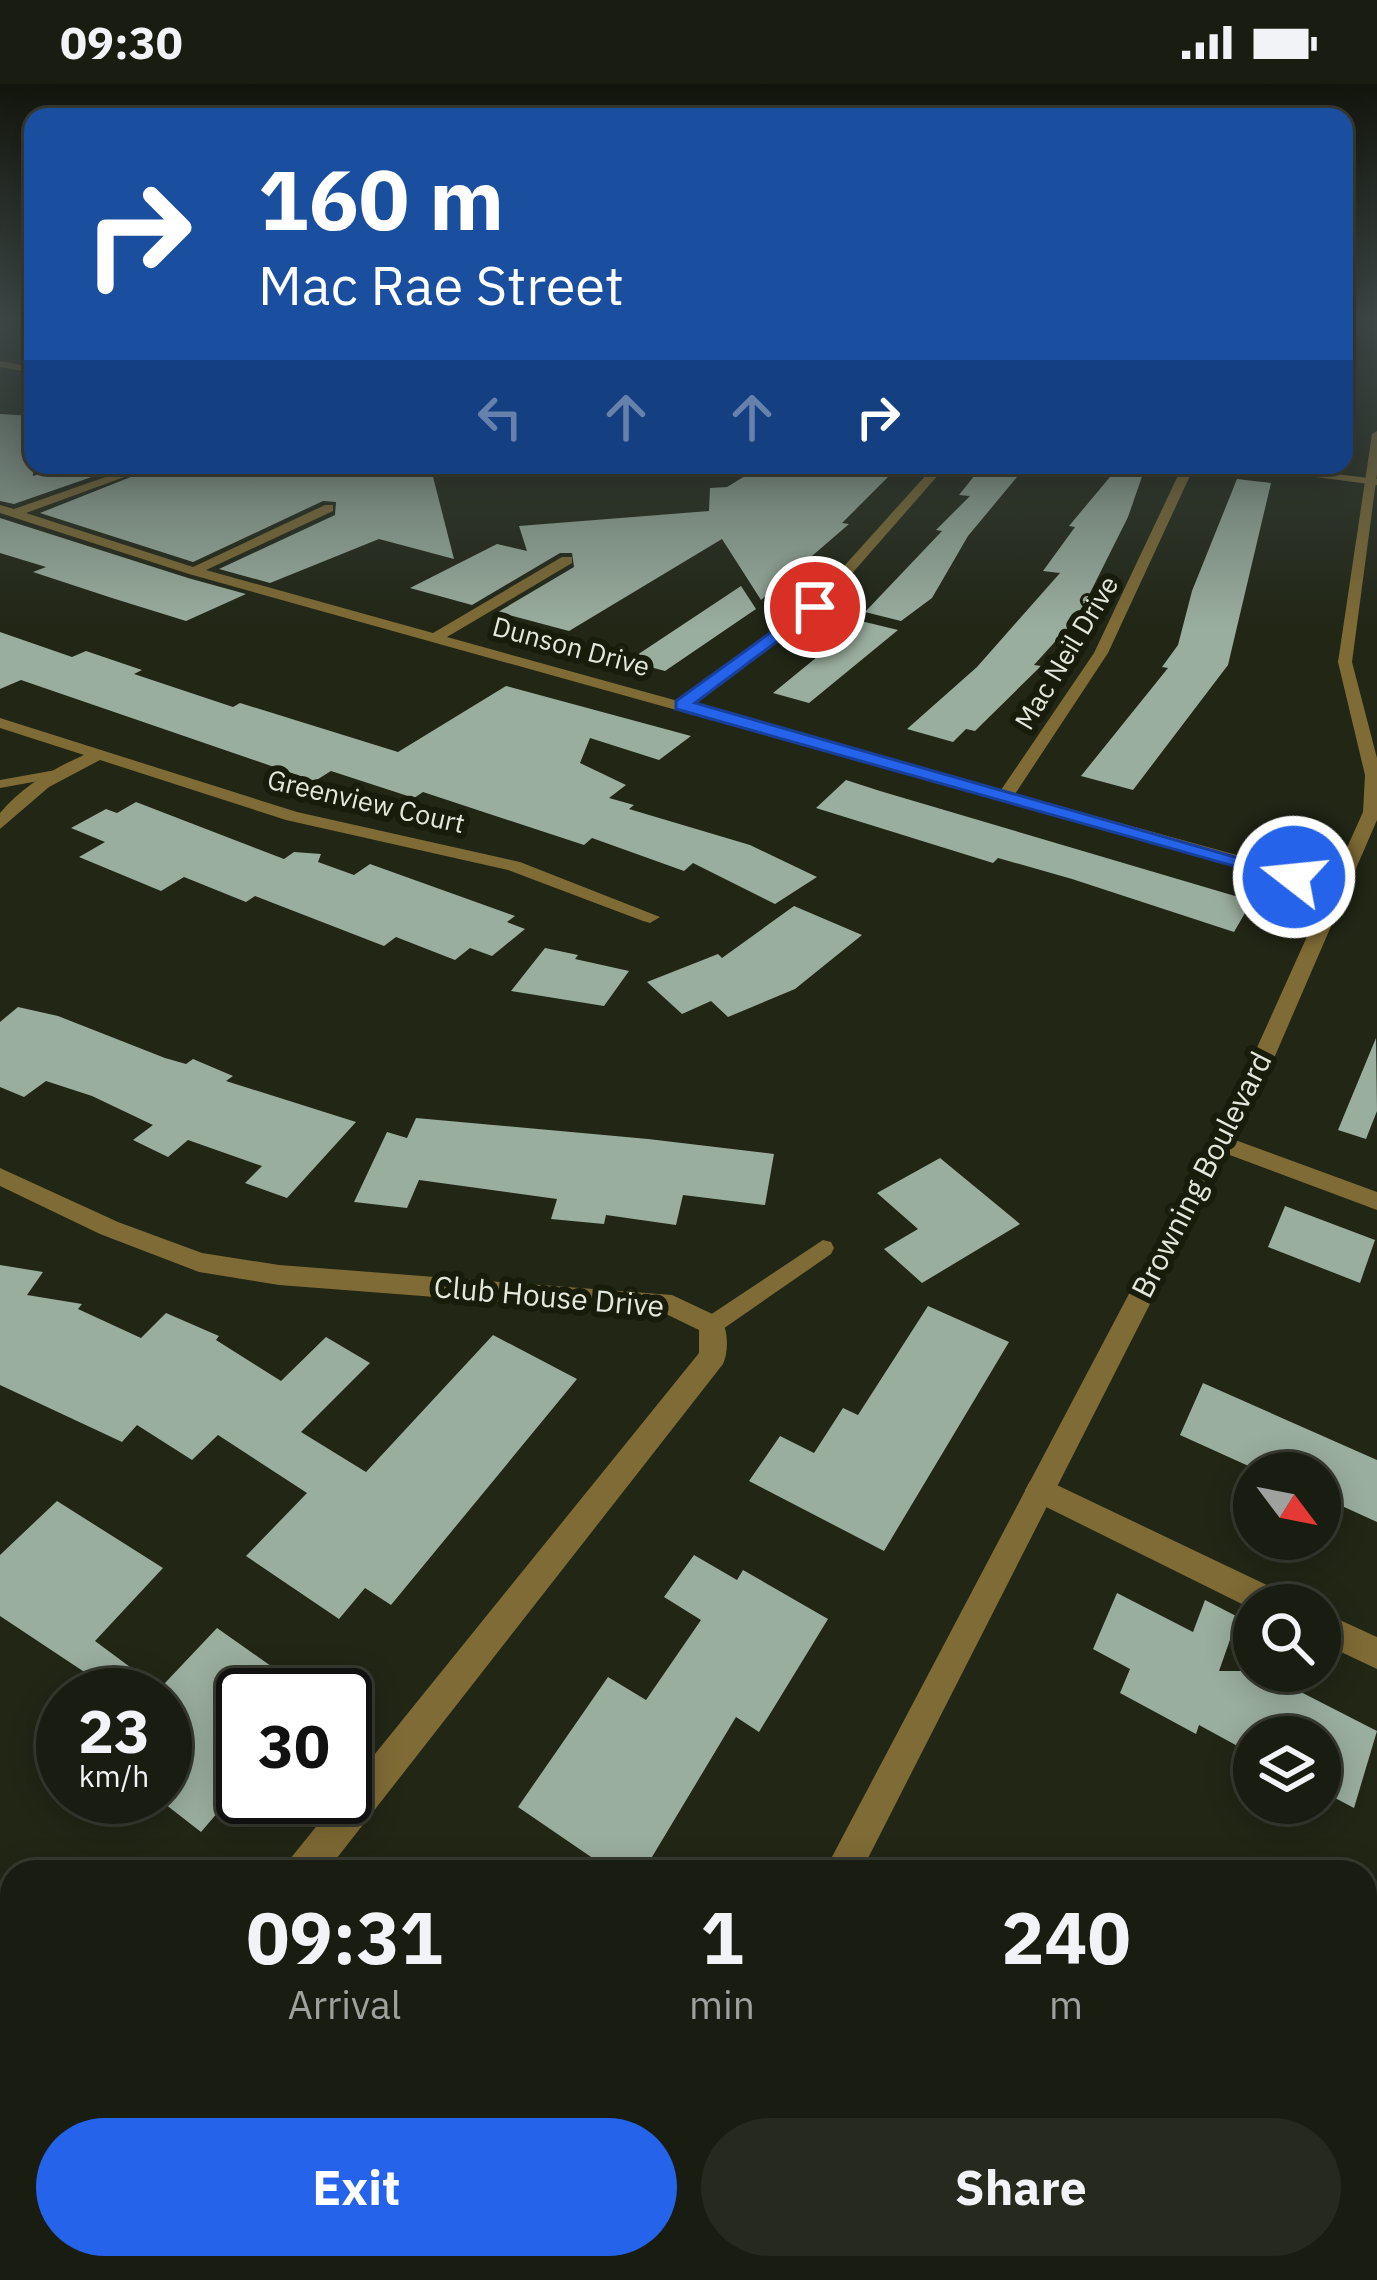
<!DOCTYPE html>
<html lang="en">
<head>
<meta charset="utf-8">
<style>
  :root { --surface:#191c10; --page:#26291e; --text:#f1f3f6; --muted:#9fa19f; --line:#373a30; --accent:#2563eb }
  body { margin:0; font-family:"IBM Plex Sans",sans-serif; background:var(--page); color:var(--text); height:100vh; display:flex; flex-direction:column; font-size:45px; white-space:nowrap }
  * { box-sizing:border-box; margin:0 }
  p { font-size:39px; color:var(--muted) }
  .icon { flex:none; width:66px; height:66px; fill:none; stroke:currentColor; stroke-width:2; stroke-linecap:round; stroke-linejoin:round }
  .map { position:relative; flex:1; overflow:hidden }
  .sheet { position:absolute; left:0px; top:1776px; width:1377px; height:420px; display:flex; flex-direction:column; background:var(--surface); border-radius:36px 36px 0 0; box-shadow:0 6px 30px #0003,0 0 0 3px var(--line) }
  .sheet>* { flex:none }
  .banner { position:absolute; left:24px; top:24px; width:1329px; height:366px; border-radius:24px; box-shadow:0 6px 30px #0003,0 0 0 3px var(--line); background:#1a4fa0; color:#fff; overflow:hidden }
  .needle { width:78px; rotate:122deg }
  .tools { position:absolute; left:1233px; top:1368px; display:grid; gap:24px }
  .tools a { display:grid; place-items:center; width:108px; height:108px; border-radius:50%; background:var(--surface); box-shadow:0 6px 30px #0003,0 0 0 3px var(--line); font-size:60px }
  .speed { position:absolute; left:36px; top:1584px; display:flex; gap:24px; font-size:60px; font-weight:700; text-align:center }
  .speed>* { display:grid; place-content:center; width:156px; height:156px; border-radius:50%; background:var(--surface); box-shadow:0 6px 30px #0003,0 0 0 3px var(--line); line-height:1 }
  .speed small { font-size:30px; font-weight:400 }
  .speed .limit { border:6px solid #111; border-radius:18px; background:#fff; color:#111 }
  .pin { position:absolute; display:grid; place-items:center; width:102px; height:102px; color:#fff; margin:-51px; border:6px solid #fff; border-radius:50%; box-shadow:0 3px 12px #0007 }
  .me { position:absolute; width:132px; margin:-66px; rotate:286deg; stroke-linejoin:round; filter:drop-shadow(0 0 9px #0008) }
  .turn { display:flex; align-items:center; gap:42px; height:252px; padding:0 36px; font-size:54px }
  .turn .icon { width:156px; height:156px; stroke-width:2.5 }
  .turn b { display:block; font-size:84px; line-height:102px }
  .lanes { display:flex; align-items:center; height:114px; padding:0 36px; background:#0003; justify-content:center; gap:60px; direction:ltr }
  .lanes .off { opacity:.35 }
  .eta { display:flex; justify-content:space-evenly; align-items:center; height:204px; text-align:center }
  .eta b { font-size:72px; font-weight:700; line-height:84px }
  .action { display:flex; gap:24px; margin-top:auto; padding:24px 36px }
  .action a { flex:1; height:138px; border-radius:72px; background:var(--accent); color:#fff; font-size:48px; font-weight:700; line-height:138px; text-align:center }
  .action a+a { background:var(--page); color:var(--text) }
  .status { display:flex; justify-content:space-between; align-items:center; height:84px; padding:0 60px; background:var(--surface); direction:ltr }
  .status svg { height:33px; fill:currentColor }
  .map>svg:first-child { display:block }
</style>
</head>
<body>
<div class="status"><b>09:30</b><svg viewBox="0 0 49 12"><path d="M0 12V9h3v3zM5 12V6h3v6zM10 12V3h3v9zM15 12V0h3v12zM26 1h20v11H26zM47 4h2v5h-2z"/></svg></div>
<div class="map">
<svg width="1377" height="2196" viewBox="0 0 1377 2196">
  <rect width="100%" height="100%" fill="#212615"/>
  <path fill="#9aae9e" d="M0 330 33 332V392L66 381H126L14 420 0 417Z
    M161 381H430L454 475 379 455 270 499 219 485 335 431 336 418 323 417 193 478 40 429Z
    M748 381H900L842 439 849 440 761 516 722 455 569 547 498 528 574 483 572 469H560L472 521 410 504 497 460 527 467 519 442 709 427 710 404 727 403 745 392Z
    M983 381H1027L968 452 932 514 901 537 865 528 942 447 936 446 970 412 959 411Z
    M1120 381H1146L1128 433 1079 531 1034 581 1041 582 975 647 966 645 953 658 907 645 977 583 1060 489 1043 487 1075 443 1069 442Z
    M1237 395 1271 399 1228 581 1133 706 1081 692 1168 584 1162 583 1178 561 1192 507Z
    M0 434 188 494 246 510 186 537 112 514 33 488 46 483 0 469Z
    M741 502 756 525 665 587 628 577Z
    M861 537 898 546 809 619 773 609Z
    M0 548 72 573 86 567 142 586 134 590 233 623 240 619 398 668 506 602 691 652 659 676 590 654 580 679 626 701 609 714 634 721 629 725 750 761 817 793 775 820 693 779 684 787 592 754 584 761 423 708 414 714 331 687 315 697 21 596 0 605Z
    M846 696 880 707 1252 817 1234 848 1072 795 998 774 993 779 816 724Z
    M136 718 284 775 294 768 321 770 318 778 354 791 370 780 515 832 507 838 525 845 492 872 470 864 455 876 396 853 384 862 255 812 246 818 184 793 161 807 79 773 105 758 71 744 106 725 117 729Z
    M794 822 862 851 795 905 728 933 711 917 682 930 647 898 718 870 722 874Z
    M545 864 578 871 575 875 629 887 604 922 511 907Z
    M18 923 58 932 165 974 186 980 193 975 233 992 226 997 356 1038 287 1114 245 1099 262 1082 188 1056 168 1073 133 1056 153 1041 92 1012 46 997 24 1013 0 1003V938Z
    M1376 954 1377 1027 1366 1055 1338 1046Z
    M416 1034 648 1055 774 1070 765 1121 683 1111 676 1141 606 1131 604 1140 551 1135 557 1115 419 1096 407 1124 354 1118 387 1048 407 1054Z
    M940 1074 1020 1140 922 1199 884 1165 918 1145 877 1109Z
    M1285 1122 1375 1156 1360 1199 1268 1163Z
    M0 1181 43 1188 27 1211 82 1220 78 1225 141 1254 166 1229 219 1252 216 1256 281 1297 326 1253 370 1279 301 1348 366 1388 493 1251 577 1295 391 1521 365 1504 339 1535 246 1472 307 1409 218 1351 192 1376 137 1341 122 1358 0 1301Z
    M928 1222 1009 1258 884 1467 749 1397 780 1352 814 1369 843 1324 858 1331Z
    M1203 1299 1377 1376V1438L1320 1412V1389H1264L1180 1351Z
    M57 1417 163 1484 95 1557 165 1609V1599L217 1544 312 1611H243V1699L201 1748 165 1720V1611H119L0 1532V1471Z
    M694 1471 737 1496 743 1486 828 1535 759 1648 736 1633 643 1788H613L518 1723 608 1593 646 1616 701 1536 664 1513Z
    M1117 1509 1193 1548 1205 1516 1238 1533 1219 1587H1260L1377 1647 1354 1724 1320 1706V1653H1254V1671L1199 1641 1196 1650 1120 1609 1130 1585 1093 1565Z"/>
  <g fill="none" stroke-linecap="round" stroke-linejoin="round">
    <path fill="#7f6b35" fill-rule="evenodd" d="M56 686 63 690 61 693 0 704V696Z
      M823 1156 831 1158 834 1164 831 1170 720 1247 712 1250 704 1247 700 1241 704 1235Z"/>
    <path fill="#7f6b35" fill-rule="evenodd" d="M0 277 33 283V289L0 283Z
      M140 381H157L26 429 193 483 325 421H333V427L206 486 433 549 562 473H572V479L447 553 678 617 810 520 935 381H947L820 526 692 621 1001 706 1094 569 1183 381H1195L1108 569 1015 710 1345 801 1347 805 1338 811 1331 809 189 490 0 429V421L14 425Z
      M624 381H696L690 384H630Z
      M1225 381H1260L1377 395V401Z
      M0 634 297 728 520 778 660 833 650 839 643 837 508 786 286 736 100 676 49 703 0 745V729C23 702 52 685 84 671L0 644Z
      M1219 1050 1377 1108V1126L1211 1064 1207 1058 1211 1052Z
      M0 1084 118 1138 202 1169 279 1181 672 1211 721 1234C728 1246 729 1267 723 1280L326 1788H285L290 1775 340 1713H345V1707L699 1269V1246L668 1231 279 1201 199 1188 100 1150 0 1102Z
      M1040 1393 1288 1511 1293 1521H1254V1526L1030 1415 1025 1406 1030 1397Z
      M1320 1527 1377 1553V1585L1320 1558Z
      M0 1800 12 1804V1847L0 1842Z
      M12 2138V2184H20L0 2196V2143Z"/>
    <path fill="#7f6b35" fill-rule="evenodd" d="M1377 347V390L1352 578 1377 674V736L1268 988 861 1788H824L1246 988 1363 728 1365 691 1338 578 1372 350Z
      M613 2184H658L653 2196H608Z"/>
  </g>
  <linearGradient id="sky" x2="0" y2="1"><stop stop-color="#12150c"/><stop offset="0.43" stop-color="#3d4746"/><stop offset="1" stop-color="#3d4746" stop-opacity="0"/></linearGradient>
  <rect width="1377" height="545" fill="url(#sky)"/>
  <path fill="#2563eb" stroke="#184099" stroke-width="3" d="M810 520 823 523 695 619 1305 793 1287 797 676 625V617Z"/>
  <g text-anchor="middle" stroke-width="12" stroke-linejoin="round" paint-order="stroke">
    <g font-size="27" fill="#e4e7dc" stroke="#181c0b">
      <text transform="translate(571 563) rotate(15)" y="9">Dunson Drive</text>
      <text transform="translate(1067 569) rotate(-59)" y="9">Mac Neil Drive</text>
      <text transform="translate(366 718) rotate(13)" y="9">Greenview Court</text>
    </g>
    <g font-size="30" fill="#e4e7dc" stroke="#181c0b">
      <text transform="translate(1202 1091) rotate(-63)" y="10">Browning Boulevard</text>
      <text transform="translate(549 1213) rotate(5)" y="10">Club House Drive</text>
    </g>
  </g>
</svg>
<div class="tools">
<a><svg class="needle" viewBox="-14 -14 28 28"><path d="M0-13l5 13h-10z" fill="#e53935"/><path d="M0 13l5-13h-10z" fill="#9fa19f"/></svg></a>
<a><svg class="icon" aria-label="search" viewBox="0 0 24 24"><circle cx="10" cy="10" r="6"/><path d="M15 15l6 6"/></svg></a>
<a><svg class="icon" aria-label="layers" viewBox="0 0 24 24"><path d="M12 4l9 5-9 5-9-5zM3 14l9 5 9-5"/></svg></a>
</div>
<div class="speed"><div>23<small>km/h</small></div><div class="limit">30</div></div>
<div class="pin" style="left:815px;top:523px;background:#d93025"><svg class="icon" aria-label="arrive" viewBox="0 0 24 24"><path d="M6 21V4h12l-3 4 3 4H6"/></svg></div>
<svg class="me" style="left:1294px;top:793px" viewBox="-20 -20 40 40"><circle r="17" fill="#2563eb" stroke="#fff" stroke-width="3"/><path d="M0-11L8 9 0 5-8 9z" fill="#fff"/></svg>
<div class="banner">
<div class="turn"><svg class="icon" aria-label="right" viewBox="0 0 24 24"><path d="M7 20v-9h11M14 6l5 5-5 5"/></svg><div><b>160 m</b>Mac Rae Street</div></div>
<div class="lanes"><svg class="icon off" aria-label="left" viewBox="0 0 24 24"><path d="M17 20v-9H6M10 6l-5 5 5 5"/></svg><svg class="icon off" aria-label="ahead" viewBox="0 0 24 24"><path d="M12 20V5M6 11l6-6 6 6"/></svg><svg class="icon off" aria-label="ahead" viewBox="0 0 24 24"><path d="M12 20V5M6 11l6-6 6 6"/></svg><svg class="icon" aria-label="right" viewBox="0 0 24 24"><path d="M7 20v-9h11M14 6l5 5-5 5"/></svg></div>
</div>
<section class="sheet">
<div class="eta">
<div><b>09:31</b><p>Arrival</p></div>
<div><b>1</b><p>min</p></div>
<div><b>240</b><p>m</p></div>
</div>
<div class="action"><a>Exit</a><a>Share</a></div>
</section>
</div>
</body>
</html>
